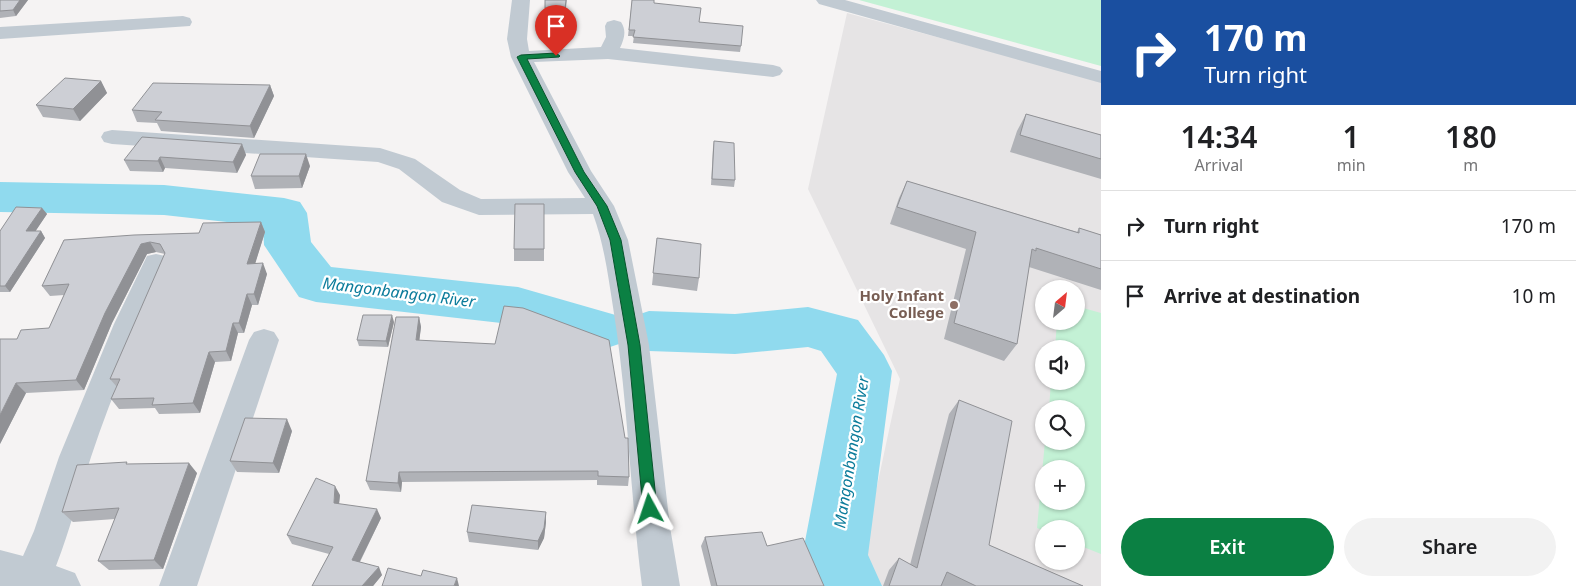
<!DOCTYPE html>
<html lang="en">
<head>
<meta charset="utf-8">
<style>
  :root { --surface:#fff; --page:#f2f2f2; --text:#202124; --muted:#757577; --line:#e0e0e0; --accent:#0b8043 }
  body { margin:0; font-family:"Noto Sans",sans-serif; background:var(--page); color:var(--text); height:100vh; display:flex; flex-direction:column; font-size:19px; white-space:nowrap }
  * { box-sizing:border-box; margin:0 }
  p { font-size:16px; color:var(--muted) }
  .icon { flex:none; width:28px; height:28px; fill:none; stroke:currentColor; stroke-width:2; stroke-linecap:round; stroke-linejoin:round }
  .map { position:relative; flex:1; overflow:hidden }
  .side { display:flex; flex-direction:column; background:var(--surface); width:475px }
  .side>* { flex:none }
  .guide { background:#1a4fa0; color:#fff; overflow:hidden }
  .needle { width:32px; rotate:28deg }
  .fabs { position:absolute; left:1035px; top:280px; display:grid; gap:10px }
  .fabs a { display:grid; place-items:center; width:50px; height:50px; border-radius:50%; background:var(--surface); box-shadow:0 1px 4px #0004; font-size:25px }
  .pin { position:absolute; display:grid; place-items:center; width:42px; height:42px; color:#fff; margin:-51px -21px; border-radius:50% 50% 50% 0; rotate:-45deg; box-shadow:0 0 5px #0007 }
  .pin .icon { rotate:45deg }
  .me { position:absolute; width:55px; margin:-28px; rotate:355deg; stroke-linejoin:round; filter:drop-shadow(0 0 4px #0008) }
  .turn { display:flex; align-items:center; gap:18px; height:105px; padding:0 20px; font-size:22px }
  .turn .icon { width:65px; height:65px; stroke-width:2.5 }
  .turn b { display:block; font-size:35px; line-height:42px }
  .eta { display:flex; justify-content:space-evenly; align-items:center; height:85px; text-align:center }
  .eta b { font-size:30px; font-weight:600; line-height:35px }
  .primary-button { display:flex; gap:10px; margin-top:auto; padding:10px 20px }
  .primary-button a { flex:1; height:58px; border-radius:30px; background:var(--accent); color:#fff; font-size:20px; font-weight:600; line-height:58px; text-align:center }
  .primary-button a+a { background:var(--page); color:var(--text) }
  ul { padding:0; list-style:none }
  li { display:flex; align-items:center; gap:15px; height:70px; padding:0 20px; border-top:1px solid var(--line) }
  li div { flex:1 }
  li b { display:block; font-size:19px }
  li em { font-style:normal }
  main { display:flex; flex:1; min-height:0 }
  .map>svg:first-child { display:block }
</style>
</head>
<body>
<main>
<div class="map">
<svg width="1101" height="586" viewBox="0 0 1101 586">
  <rect width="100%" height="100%" fill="#f5f3f3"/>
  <path fill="#e6e4e5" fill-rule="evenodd" d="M847 13 1101 81V586H870L861 561 900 379 808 189ZM1044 289H1076V321H1044ZM1044 349H1076V381H1044ZM1044 409H1076V441H1044ZM1044 469H1076V501H1044ZM1044 529H1076V561H1044Z"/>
  <path fill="#c3f1d5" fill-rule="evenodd" d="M859 0H1101V66Z
    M1076 306 1101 313V554L1076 544V529H1044V531L1037 528 1045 441H1076V409H1049L1051 381H1076V349H1055L1057 321H1076ZM1044 469H1076V501H1044Z"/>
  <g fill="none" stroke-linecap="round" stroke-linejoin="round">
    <path fill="#90daee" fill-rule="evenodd" d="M0 182 164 185 284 198 300 202 307 213 311 242 331 267 518 287 619 316 625 326 631 317 649 311 735 314 808 307 858 320 884 355 892 371 868 555 882 586H814L802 557 837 374 821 351 808 347 735 354 649 351 631 345 625 335 619 344 601 350 518 325 316 302 299 297 264 245 263 226 164 215 0 212Z"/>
    <path fill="#c1cad2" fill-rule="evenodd" d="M512 0H530L527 39 529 51 601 47 606 37 605 26 607 22 614 20 621 22C627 31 624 39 620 48L773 65 780 67 783 71 780 75 773 77 608 59 534 62 591 171 614 206 628 240 649 345 670 527 680 586H642C630 493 628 399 613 307 608 275 604 244 593 214L479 215 442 202 399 169 378 162 112 144 104 142 101 137 104 132 112 130 380 148 415 159 460 190 481 199 585 198 568 172 511 57 507 39Z
      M816 0H845L1101 71V83L819 4Z
      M183 16 190 18 192 22 190 26 0 39V27Z
      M156 254 165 256 169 263C141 327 113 391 91 457 79 494 70 530 56 566L75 573 81 586H0V550L23 556 34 531 59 457 114 324 147 256Z
      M264 329 274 332 279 340 197 586H159L249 340 254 332Z"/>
  </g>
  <path fill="#b0b2b7" d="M0 0H28L16 16 0 18Z
    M545 0H567L565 15 545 14Z
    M632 0 654 3 699 22 741 46 740 52 633 43 634 36H628Z
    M101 81 107 93 80 121 43 117 36 105Z
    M270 85 274 96 254 138 161 131 157 123 137 122 132 110Z
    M1026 114 1101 135V179L1010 152 1017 131Z
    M714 141 735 180 734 187 711 185 713 147Z
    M242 144 246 155 237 173 165 168 163 172 130 171 124 160Z
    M310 166 302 188 255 189 251 176Z
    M907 181 1077 232 1079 228 1101 235V290L1029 267 1017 344 1004 361 944 339 966 249 890 224 899 198Z
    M544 204V261H514V249Z
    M42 208 47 214 35 231H41L45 238 10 292H0V231Z
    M261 222 265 232 255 263 267 274 258 305H252L244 333H238L231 361 215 362 200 413 159 414 155 408 119 409 111 399 117 387 110 379 165 254 156 252 147 254 112 323 84 390 26 393 0 444 17 339 49 328 64 295 50 296 42 286 64 240 199 233Z
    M657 238 699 278 697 291 652 285Z
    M419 317 421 327 419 341 629 477 628 486 597 485V480L402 482 401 492 370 490 366 481Z
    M394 322 388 347 359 346 357 340Z
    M959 400 989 545 1083 586H883L889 570 899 558 910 565 949 414Z
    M292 431 279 473 237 472 230 461Z
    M129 464 197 473 163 569 109 570 98 561 115 519 73 522 62 512Z
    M340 495 339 504 381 518 360 562 382 575 373 586H312L329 554 292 544 287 535Z
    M546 512V522L544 538 538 550 469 542 467 532Z
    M705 537 767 546 824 586H711L701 546Z"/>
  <path fill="#909195" d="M20 0H28L16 16 13 10Z
    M101 81 107 93 80 121 73 109Z
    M270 85 274 96 254 138 250 126Z
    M242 144 246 155 237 173 233 162Z
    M306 154 310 166 302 188 299 176Z
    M160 157 165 168 163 172 158 161Z
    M42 208 47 214 31 238 26 231Z
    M261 222 265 232 252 274 247 264Z
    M41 231 45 238 10 292 5 286Z
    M150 242 156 252 147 254 112 323 84 390 76 380 105 313 141 244Z
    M263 263 267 274 258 305 254 294Z
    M247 294 252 305 244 333 239 323Z
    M392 315 394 322 388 347 386 341Z
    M419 317 421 327 418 351 416 340Z
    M233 323 238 333 231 361 226 351Z
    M209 352 215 362 200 413 193 403Z
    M16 383 26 393 0 444V415Z
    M287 419 292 431 279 473 273 463Z
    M189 463 197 473 163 569 154 560Z
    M399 472 402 482 401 492 398 483Z
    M335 486 340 495 338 512 334 503Z
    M377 509 381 518 356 569 352 560Z
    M546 512V522L544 538 538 550V541Z
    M379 567 382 575 373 586H362Z
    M457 578 459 586H454Z"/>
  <path fill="#cdcfd5" stroke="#909195" d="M0 0H20L13 10 0 11Z
    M545 0H566L565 9 545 8Z
    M632 0H654V3L701 8 699 22 743 26 741 46 633 37 635 30H629Z
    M65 78 101 81 73 109 36 105Z
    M153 83 270 85 250 126 155 120 162 112 132 110Z
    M1026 114 1101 135V159L1020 135Z
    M142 137 242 144 233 162 160 157 158 161 124 160Z
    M714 141 734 143 735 180 712 179Z
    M260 154H306L299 176H251Z
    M907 181 1079 233V228L1101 235V269L1036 248V251L1032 249 1017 344 954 323 976 232 897 207Z
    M515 204H544V249H514Z
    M16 207 42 208 26 231H41L5 286H0V231Z
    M261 222 247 264 263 263 254 294H247L239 323H233L226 351 209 352 193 403 152 405 154 398 111 399 120 379H110L165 253 160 244 150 242 141 244 105 313 76 380 16 383 0 415V339H17L21 330 49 328 69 284 42 286 64 240 134 235 199 233 203 223Z
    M657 238 701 244 699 278 653 273Z
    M504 306 523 308 609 340 625 438H628L629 477 598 476V471L399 472 398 483 366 481 396 317H419L416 340 495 344Z
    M363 315H392L386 341 357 340Z
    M959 400 1012 421 989 545 1083 586H976L947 572 941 586H889L899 558 917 568Z
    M245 418 287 419 273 463 230 461Z
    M127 462 126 464 189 463 154 560 98 561 119 508 62 512 77 465Z
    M316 478 335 486 334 503 377 509 352 560 379 567 362 586H312L333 547 287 535Z
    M472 505 546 512 544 528 538 541 467 532Z
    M762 532 767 546 803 538 824 586H717L705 537Z
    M388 568 421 576 423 570 457 578 454 586H382Z"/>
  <path fill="#0b8043" stroke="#07532c" d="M556 53 560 56 559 57 527 59 584 172 607 206 621 240 640 345 657 509 655 514 650 516 645 514 643 509 628 345 610 240 597 206 575 172 517 57 521 55Z"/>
  <circle fill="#8d6e63" stroke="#fff" stroke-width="2" cx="954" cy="305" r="5"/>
  <g text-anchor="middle" stroke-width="4.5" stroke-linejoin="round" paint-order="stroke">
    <g font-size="15" font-weight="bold" fill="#785e54" stroke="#fff" text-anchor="end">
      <text x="944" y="301">Holy Infant<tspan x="944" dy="17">College</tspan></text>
    </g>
    <g font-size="16" font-style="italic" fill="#0c7c9b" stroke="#fff">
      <text transform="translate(399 292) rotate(7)" y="6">Mangonbangon River</text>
      <text transform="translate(851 452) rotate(-81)" y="6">Mangonbangon River</text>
    </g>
  </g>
</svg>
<div class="fabs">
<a><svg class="needle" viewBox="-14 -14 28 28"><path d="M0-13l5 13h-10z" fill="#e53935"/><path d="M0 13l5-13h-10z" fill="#757577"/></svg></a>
<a><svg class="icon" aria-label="sound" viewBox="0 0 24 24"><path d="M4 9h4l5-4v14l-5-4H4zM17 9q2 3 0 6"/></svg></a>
<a><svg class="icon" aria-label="search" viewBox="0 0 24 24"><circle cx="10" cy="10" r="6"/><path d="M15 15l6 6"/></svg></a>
<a>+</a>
<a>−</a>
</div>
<div class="pin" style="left:556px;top:56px;background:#d93025"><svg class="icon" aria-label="arrive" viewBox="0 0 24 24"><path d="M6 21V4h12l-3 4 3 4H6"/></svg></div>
<svg class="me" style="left:650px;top:509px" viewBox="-20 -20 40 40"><path d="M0-17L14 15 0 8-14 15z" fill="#0b8043" stroke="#fff" stroke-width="4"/></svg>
</div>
<section class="side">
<div class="guide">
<div class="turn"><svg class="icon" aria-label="right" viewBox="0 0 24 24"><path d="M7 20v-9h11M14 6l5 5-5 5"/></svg><div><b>170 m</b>Turn right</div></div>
</div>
<div class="eta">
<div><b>14:34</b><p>Arrival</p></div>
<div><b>1</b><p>min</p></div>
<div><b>180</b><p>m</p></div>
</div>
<ul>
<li><svg class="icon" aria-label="right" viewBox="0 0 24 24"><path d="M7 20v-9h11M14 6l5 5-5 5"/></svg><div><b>Turn right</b></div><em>170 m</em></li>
<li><svg class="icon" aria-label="arrive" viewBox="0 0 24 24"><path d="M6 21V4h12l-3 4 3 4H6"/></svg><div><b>Arrive at destination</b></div><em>10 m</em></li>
</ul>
<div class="primary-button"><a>Exit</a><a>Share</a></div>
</section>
</main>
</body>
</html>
